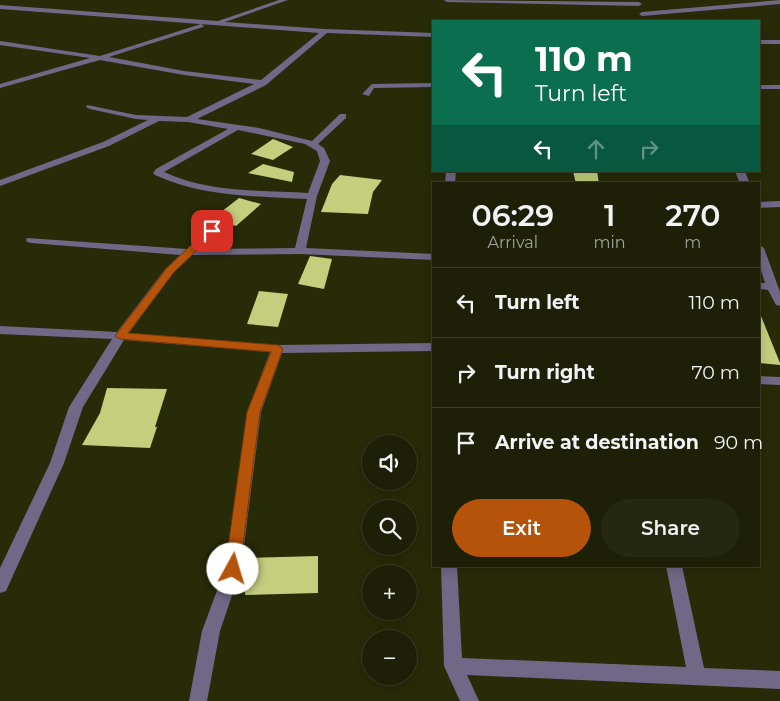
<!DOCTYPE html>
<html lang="en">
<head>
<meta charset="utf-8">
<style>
  :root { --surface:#1d2006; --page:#252810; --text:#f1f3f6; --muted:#a0a39b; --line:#3b3e28; --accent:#b45309 }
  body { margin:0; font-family:Montserrat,sans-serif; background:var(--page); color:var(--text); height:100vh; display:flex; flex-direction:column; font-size:19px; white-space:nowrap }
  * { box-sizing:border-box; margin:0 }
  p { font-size:16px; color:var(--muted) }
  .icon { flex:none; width:28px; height:28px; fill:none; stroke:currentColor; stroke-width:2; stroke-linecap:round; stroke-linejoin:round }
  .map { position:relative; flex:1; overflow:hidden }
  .sheet { position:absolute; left:432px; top:182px; width:328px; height:385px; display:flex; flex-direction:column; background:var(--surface); border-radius:0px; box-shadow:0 2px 12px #0003,0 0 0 1px var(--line) }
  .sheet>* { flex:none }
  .top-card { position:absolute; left:432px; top:20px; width:328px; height:152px; border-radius:0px; box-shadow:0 2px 12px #0003,0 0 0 1px var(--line); background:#0b6e4f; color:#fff; overflow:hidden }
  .buttons { position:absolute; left:362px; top:435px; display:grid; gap:10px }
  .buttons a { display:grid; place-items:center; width:55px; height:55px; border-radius:50%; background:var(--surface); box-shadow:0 2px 12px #0003,0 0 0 1px var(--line); font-size:25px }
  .pin { position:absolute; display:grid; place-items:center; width:42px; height:42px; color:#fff; margin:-21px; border-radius:10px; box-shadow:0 2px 8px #0006 }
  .me { position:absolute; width:55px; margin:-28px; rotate:6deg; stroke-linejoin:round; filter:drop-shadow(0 0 4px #0008) }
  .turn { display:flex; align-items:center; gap:18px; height:105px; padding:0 20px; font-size:22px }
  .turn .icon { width:65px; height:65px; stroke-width:2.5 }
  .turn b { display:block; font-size:35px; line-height:42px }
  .lanes { display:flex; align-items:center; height:48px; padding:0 20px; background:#0003; justify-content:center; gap:25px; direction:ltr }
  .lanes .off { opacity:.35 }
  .eta { display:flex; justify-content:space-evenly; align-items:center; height:85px; text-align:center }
  .eta b { font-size:30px; font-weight:600; line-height:35px }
  .button { display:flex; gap:10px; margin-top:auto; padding:10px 20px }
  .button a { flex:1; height:58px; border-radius:30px; background:var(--accent); color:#fff; font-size:20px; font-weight:600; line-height:58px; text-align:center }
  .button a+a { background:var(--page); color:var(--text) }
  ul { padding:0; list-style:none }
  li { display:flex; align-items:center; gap:15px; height:70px; padding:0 20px; border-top:1px solid var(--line) }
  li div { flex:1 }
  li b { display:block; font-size:19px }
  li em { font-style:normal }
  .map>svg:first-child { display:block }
</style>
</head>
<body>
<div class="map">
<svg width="780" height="701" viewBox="0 0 780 701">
  <rect width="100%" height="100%" fill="#272b08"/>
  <path fill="#c4ce7d" d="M273 139 293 147 273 160 251 154Z
    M263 164 294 172 292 182 248 173Z
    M573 171H597L599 184H576Z
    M340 175 382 180 373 192 368 214 321 212 332 184Z
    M239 198 261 204 236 226 212 219Z
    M310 256 332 259 324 289 298 284Z
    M259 291 288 294 278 327 247 324Z
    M759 311 780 363V365L759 363Z
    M107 388 167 389 155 427H157L150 448 82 445 100 413Z
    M318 556V593L245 595 247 558Z"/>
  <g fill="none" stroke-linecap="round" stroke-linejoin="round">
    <path fill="#6f6886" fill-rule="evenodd" d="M279 0H288L225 22 325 29 434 33V37L327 33 266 85 197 119 259 128 312 141 340 114H346V118L318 144 324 148 330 161 317 196 306 248 434 254V260L300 254 192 255 174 272 129 333 277 345 434 343V351L282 353 261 412 241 569 220 631 207 701H189L202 631 225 569 247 412 270 352 124 340 83 407 64 463 6 591 0 593V568L50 463 69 407 112 339 0 334V326L117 332 166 268 180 255 31 243 27 242 26 240 27 238 187 249 208 229 212 228 217 231 199 249 295 248 307 199C255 196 202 197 155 175L153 173 156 169 228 129 188 122 159 121 109 146 0 186V180L103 142 148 120 136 119 90 109 86 107 87 105 136 115 187 117 254 84 184 75 100 60 0 88V84L90 58 0 45V41L100 56 201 24 204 26 203 27 109 57 184 71 261 80 319 33 0 9V5L218 21ZM238 130 305 144 317 151 320 161 308 193C260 190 209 193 164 172Z
      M444 0 639 2 642 4 639 6 447 2Z
      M780 0V4L642 16 639 14 642 12Z
      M759 40H780V44H759Z
      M434 83V87L374 88 369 96 362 94 372 84Z
      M759 85H780V89H759Z
      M446 171H456L455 184H445Z
      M735 171H745L750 184H740Z
      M780 201V207L759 208V202Z
      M759 245 764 248 780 292V306L776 305 768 290 759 289V283H765L759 264Z
      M759 376 780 377V385L759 384Z
      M441 566H457L462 658 686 667 666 566H682L704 668 780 671V689L467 675 479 701H460L444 666Z"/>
  </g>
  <path fill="#b45309" stroke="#753606" d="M212 228 216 231 215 233 174 272 128 333 278 345 283 349 260 412 240 569 238 573 233 575 227 573 225 569 247 412 271 352 120 339 115 336 167 268 208 229Z"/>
</svg>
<div class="buttons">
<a><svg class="icon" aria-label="sound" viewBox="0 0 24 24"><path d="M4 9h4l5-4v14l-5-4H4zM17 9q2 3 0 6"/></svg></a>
<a><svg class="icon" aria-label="search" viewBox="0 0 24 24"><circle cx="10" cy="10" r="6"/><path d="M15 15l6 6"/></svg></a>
<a>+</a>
<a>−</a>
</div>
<div class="pin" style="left:212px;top:231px;background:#d93025"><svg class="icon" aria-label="arrive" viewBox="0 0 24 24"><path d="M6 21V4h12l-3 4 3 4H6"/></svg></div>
<svg class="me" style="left:233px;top:569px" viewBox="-20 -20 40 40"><circle r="19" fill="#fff"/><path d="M0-13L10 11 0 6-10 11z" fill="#b45309"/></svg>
<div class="top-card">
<div class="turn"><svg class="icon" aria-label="left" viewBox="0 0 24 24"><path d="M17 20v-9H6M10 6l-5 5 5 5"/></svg><div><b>110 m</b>Turn left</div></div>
<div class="lanes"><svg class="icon" aria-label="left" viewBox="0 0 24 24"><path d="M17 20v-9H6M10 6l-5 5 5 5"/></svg><svg class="icon off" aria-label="ahead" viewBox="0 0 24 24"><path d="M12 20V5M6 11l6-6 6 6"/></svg><svg class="icon off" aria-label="right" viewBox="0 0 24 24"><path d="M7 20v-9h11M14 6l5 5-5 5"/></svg></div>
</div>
<section class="sheet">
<div class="eta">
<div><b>06:29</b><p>Arrival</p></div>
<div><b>1</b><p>min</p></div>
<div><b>270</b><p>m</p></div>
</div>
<ul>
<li><svg class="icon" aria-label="left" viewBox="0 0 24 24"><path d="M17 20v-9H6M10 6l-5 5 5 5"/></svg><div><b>Turn left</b></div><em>110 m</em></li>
<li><svg class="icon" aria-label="right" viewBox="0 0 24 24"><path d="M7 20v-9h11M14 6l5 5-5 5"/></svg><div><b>Turn right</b></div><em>70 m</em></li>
<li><svg class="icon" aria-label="arrive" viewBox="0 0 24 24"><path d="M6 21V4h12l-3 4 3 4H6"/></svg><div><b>Arrive at destination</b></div><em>90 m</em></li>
</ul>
<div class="button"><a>Exit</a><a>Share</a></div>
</section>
</div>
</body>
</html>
